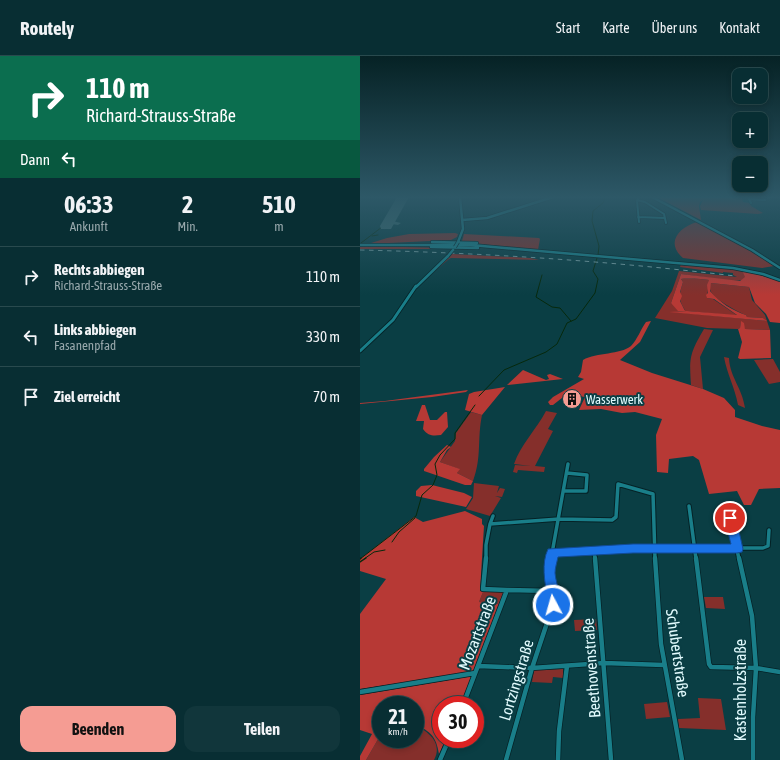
<!DOCTYPE html>
<html lang="de">
<head>
<meta charset="utf-8">
<style>
  :root { --surface:#082e33; --page:#11363b; --text:#f1f3f6; --muted:#98a8ac; --line:#294a4e; --accent:#f59c93 }
  body { margin:0; font-family:"Asap Condensed",sans-serif; background:var(--page); color:var(--text); height:100vh; display:flex; flex-direction:column; font-size:15px; white-space:nowrap }
  * { box-sizing:border-box; margin:0 }
  p { font-size:13px; color:var(--muted) }
  .icon { flex:none; width:22px; height:22px; fill:none; stroke:currentColor; stroke-width:2; stroke-linecap:round; stroke-linejoin:round }
  .map { position:relative; flex:1; overflow:hidden }
  .side { display:flex; flex-direction:column; background:var(--surface); width:360px }
  .side>* { flex:none }
  .guide { background:#0b6e4f; color:#fff; overflow:hidden }
  .buttons { position:absolute; left:372px; top:12px; display:grid; gap:8px }
  .buttons a { display:grid; place-items:center; width:36px; height:36px; border-radius:8px; background:var(--surface); box-shadow:0 2px 6px #0003,0 0 0 1px var(--line); font-size:20px }
  .speed { position:absolute; left:12px; top:640px; display:flex; gap:8px; font-size:20px; font-weight:700; text-align:center }
  .speed>* { display:grid; place-content:center; width:52px; height:52px; border-radius:50%; background:var(--surface); box-shadow:0 2px 6px #0003,0 0 0 1px var(--line); line-height:1 }
  .speed small { font-size:10px; font-weight:400 }
  .speed .limit { border:6px solid #d22; background:#fff; color:#111 }
  .pin { position:absolute; display:grid; place-items:center; width:34px; height:34px; color:#fff; margin:-17px; border:2px solid #fff; border-radius:50%; box-shadow:0 1px 4px #0007 }
  .me { position:absolute; width:44px; margin:-22px; rotate:354deg; stroke-linejoin:round; filter:drop-shadow(0 0 3px #0008) }
  .turn { display:flex; align-items:center; gap:14px; height:84px; padding:0 20px; font-size:18px }
  .turn .icon { width:52px; height:52px; stroke-width:2.5 }
  .turn b { display:block; font-size:28px; line-height:34px }
  .then { display:flex; align-items:center; height:38px; padding:0 20px; background:#0003; gap:8px; font-size:15px }
  .eta { display:flex; justify-content:space-evenly; align-items:center; height:68px; text-align:center }
  .eta b { font-size:24px; font-weight:700; line-height:28px }
  .action { display:flex; gap:8px; margin-top:auto; padding:8px 20px }
  .action a { flex:1; height:46px; border-radius:12px; background:var(--accent); color:#111; font-size:16px; font-weight:700; line-height:46px; text-align:center }
  .action a+a { background:var(--page); color:var(--text) }
  ul { padding:0; list-style:none }
  li { display:flex; align-items:center; gap:12px; height:60px; padding:0 20px; border-top:1px solid var(--line) }
  li div { flex:1 }
  li b { display:block; font-size:15px }
  li em { font-style:normal }
  header { display:flex; align-items:center; gap:24px; box-sizing:border-box; height:56px; padding:0 20px; background:var(--surface); border-bottom:1px solid var(--line) }
  header strong { font-size:19px }
  nav { display:flex; gap:22px; margin-inline-start:auto; font-size:14px }
  main { display:flex; flex:1; min-height:0 }
  .map>svg:first-child { display:block }
</style>
</head>
<body>
<header>
<strong>Routely</strong>
<nav><a>Start</a><a>Karte</a><a>Über uns</a><a>Kontakt</a></nav>
</header>
<main>
<section class="side">
<div class="guide">
<div class="turn"><svg class="icon" aria-label="right" viewBox="0 0 24 24"><path d="M7 20v-9h11M14 6l5 5-5 5"/></svg><div><b>110 m</b>Richard-Strauss-Straße</div></div>
<div class="then">Dann<svg class="icon" aria-label="left" viewBox="0 0 24 24"><path d="M17 20v-9H6M10 6l-5 5 5 5"/></svg></div>
</div>
<div class="eta">
<div><b>06:33</b><p>Ankunft</p></div>
<div><b>2</b><p>Min.</p></div>
<div><b>510</b><p>m</p></div>
</div>
<ul>
<li><svg class="icon" aria-label="right" viewBox="0 0 24 24"><path d="M7 20v-9h11M14 6l5 5-5 5"/></svg><div><b>Rechts abbiegen</b><p>Richard-Strauss-Straße</p></div><em>110 m</em></li>
<li><svg class="icon" aria-label="left" viewBox="0 0 24 24"><path d="M17 20v-9H6M10 6l-5 5 5 5"/></svg><div><b>Links abbiegen</b><p>Fasanenpfad</p></div><em>330 m</em></li>
<li><svg class="icon" aria-label="arrive" viewBox="0 0 24 24"><path d="M6 21V4h12l-3 4 3 4H6"/></svg><div><b>Ziel erreicht</b></div><em>70 m</em></li>
</ul>
<div class="action"><a>Beenden</a><a>Teilen</a></div>
</section>
<div class="map">
<svg width="420" height="704" viewBox="0 0 420 704">
  <rect width="100%" height="100%" fill="#0a3e44"/>
  <path fill="#852f2b" d="M297 141 382 142 383 146 390 147 391 150 403 157 398 158 341 154 340 150 343 144 340 146 339 150 341 164Z
    M337 166 392 196 414 210 402 212 323 202C305 187 319 171 337 166Z
    M95 177 98 178 97 181 91 184 8 188 27 182 49 178Z
    M104 178 179 182 180 183 178 194 101 186 123 188 102 185Z
    M0 190 88 192 76 193H0Z
    M92 198 170 202 179 204 91 202 89 203 70 219Z
    M321 208 382 214 386 221 384 224 372 225 321 218 311 247 325 254C318 243 319 239 323 226L321 223C325 222 345 223 349 224L347 242 353 243 378 260 327 255 315 256 406 265 403 262 387 261 386 259C378 256 351 242 350 233 349 231 350 229 351 227L389 231 392 244 405 259 410 274 385 273 381 266 380 272 378 273 347 272 295 262 312 235 319 215 377 221 373 219V217L363 216V217L320 211Z
    M344 273 353 274 340 301 343 333 331 329C329 301 330 297 344 273Z
    M364 301 369 302C370 322 382 331 385 352L378 349C375 332 367 318 364 301Z
    M413 303 420 316V326L409 328 394 304Z
    M186 355 197 357 188 373 193 375 175 410 185 411 184 416 158 414 157 417 153 416 155 409 171 410 154 408C161 388 176 374 186 355Z
    M111 356 122 359C117 383 122 401 113 425L97 417 99 413 80 406 95 385 96 377Z
    M114 427 139 430 137 437 140 432 145 433 142 441 135 440 141 442 130 460 106 453 113 442Z
    M123 536H143L139 548 119 546Z
    M344 541H363L365 553 346 552Z
    M236 563 237 574 215 575 214 564Z
    M203 613V622L193 621 192 627 172 626 174 614Z
    M338 642 361 643 366 674 319 672 318 663 340 662Z
    M307 646 310 661 286 663 284 648Z
    M55 669C69 676 83 687 74 704H6L21 678V683H55Z"/>
  <path fill="#b73935" fill-rule="evenodd" d="M382 214 420 225V267L410 266 406 258 395 247 389 231 351 227 350 235C359 246 373 255 386 259L387 261 403 262 407 265 309 256 327 255 377 259 354 243 347 242 346 239 348 237 347 229 349 224C345 223 326 222 321 223L323 226 320 236 322 240 320 245 325 255H318L311 247 321 218 380 225 385 221Z
    M291 265 280 286 260 304 292 317 343 333 364 342 375 354V361L402 370 420 374V432L399 433 391 449H384L377 435 349 438 339 404 333 400 309 403 308 417 297 416 296 379 302 363 275 356 262 357 241 353 219 354 225 341 207 338 193 349H190L188 346 193 341 224 323 218 321 221 316 223 304C237 296 260 299 271 290 277 284 281 273 286 266Z
    M381 265 384 267 385 273 410 274 411 302 380 303 378 302 382 286 378 273 380 272Z
    M163 314 186 324 189 323 187 319 190 318 203 323 147 329Z
    M145 331 122 359 105 354 109 338 114 336Z
    M108 334 106 336 72 341 0 348V347L25 345Z
    M62 349H65L70 364H77L85 356H87L88 371 81 379C73 380 68 380 63 373L64 365H56Z
    M87 389 91 391 87 394 80 406 100 413 97 417 113 425 111 429H105L64 415V413L74 401Z
    M72 429 104 437 112 441 106 451 56 440V435L61 430Z
    M105 455 122 463V468L124 470 120 535 144 536 113 616 0 633V558L26 523 0 515V503L54 461 63 466ZM123 536H143L138 548 119 546Z
    M113 620 100 649H81V683H86L79 698C76 680 71 676 55 668V649H21V678L6 704H0V700L12 678 0 674V639Z"/>
  <g fill="none" stroke-linecap="round" stroke-linejoin="round">
    <path stroke="#06290c" stroke-width="1" d="M12 180 18 179
      M1 187 22 171
      M238 199 239 190 232 165 233 155 243 147 245 141
      M182 219 176 241 192 251 200 252 211 265
      M119 340 144 314 186 296 197 288 207 267 216 263 235 237 238 223 233 215 237 202
      M32 486 39 476 55 462
      M0 503 56 460 62 439 73 429 77 419 75 408 80 399 95 383V377L115 349
      M4 503 14 496 25 494"/>
    <path stroke="#06290c" stroke-width="1.5" d="M0 503 1 502
      M0 506 6 502"/>
    <path fill="#406d72" fill-rule="evenodd" d="M28 164 41 167 38 169 26 167 25 166Z"/>
    <path fill="#406d72" fill-rule="evenodd" d="M37 141H49L31 173H21L20 170Z"/>
    <g stroke="#052226" stroke-width="3.5">
      <path id="minor-far2" d="M279 141 277 145 279 166
        M388 141 391 147
        M390 143 405 144
        M277 144 285 146 304 158 306 167
        M278 161 305 162"/>
    </g>
    <g stroke="#052226" stroke-width="5.5">
      <path id="minor-far1" d="M205 435H226L227 419 207 417
        M329 450 336 503
        M370 462 379 503
        M130 468 133 460
        M234 495 235 503
        M192 497 273 492H403L408 490 409 474
        M126 503V489L130 468 199 463 252 464 256 461 258 428 293 438 295 503
        M191 503 208 408"/>
    </g>
    <g stroke="#052226" stroke-width="6">
      <path id="minor" d="M126 502 123 533 147 534
        M235 502 251 704
        M295 502 301 588 322 704
        M336 502 349 608 351 611 396 612 420 616
        M379 502 392 560 396 612 393 661V704
        M118 610 172 612 244 607 304 609
        M0 636 115 617
        M103 649 147 534 192 535
        M80 704 89 683
        M146 704 172 612 193 549 194 543 189 517 192 502
        M198 704 199 675 207 610"/>
    </g>
    <g stroke="#052226" stroke-width="4">
      <path id="tertiary-far1" d="M292 141 392 194 420 212
        M102 164 127 162 193 141
        M56 231 88 200"/>
    </g>
    <g stroke="#052226" stroke-width="4.5">
      <path id="tertiary" d="M0 295 33 264 56 230"/>
    </g>
    <g stroke="#052226" stroke-width="4">
      <path id="secondary" d="M72 186 117 187
        M98 186 103 173 100 141
        M0 189H111L373 212 403 218 420 224
        M71 191 118 192"/>
    </g>
    <use href="#minor-far2" stroke="#197e89" stroke-width="2"/>
    <use href="#minor-far1" stroke="#197e89" stroke-width="3.5"/>
    <use href="#minor" stroke="#197e89" stroke-width="4.5"/>
    <use href="#tertiary-far1" stroke="#197e89" stroke-width="2.5"/>
    <use href="#tertiary" stroke="#197e89" stroke-width="3"/>
    <use href="#secondary" stroke="#197e89" stroke-width="2.5"/>
    <path stroke="#769ca1" stroke-width="1" stroke-dasharray="4.5 4.5" stroke-linecap="butt" d="M0 194C126 197 250 205 375 220"/>
    <g stroke="#052226" stroke-width="4" stroke-linecap="butt">
      <path id="tertiary-bridge" d="M88 200 93 194"/>
    </g>
    <g stroke="#052226" stroke-width="4" stroke-linecap="butt">
      <path id="secondary-bridge" d="M95 191 98 186"/>
    </g>
    <use href="#tertiary-bridge" stroke="#197e89" stroke-width="2.5"/>
    <use href="#secondary-bridge" stroke="#197e89" stroke-width="2.5"/>
  </g>
  <linearGradient id="sky" x2="0" y2="1"><stop stop-color="#062225"/><stop offset="0.59" stop-color="#2d5867"/><stop offset="1" stop-color="#2d5867" stop-opacity="0"/></linearGradient>
  <rect width="420" height="239" fill="url(#sky)"/>
  <path fill="#1a73e8" stroke="#114b97" d="M370 458 374 459 376 462 383 493 382 496 377 497H273L198 501C197 506 195 512 195 517 196 529 203 541 197 553L193 555 189 553C186 549 188 545 187 541 185 525 181 508 188 493L273 488H371L364 462 366 459Z"/>
  <defs>
    <g id="building-disc" transform="scale(1)"><circle r="9.5" fill="#f59c93" stroke="#0a3e44"/><path d="M-4-6H4V6H1V3H-1V6H-4ZM-2.5-4.3h1.7v1.8h-1.7ZM.8-4.3h1.7v1.8H.8ZM-2.5-1h1.7V.8h-1.7ZM.8-1h1.7V.8H.8Z" fill="#111"/></g>
  </defs>
  <g fill-rule="evenodd">
    <use href="#building-disc" x="212" y="343"/>
  </g>
  <g text-anchor="middle" stroke-width="4" stroke-linejoin="round" paint-order="stroke">
    <g font-size="13" fill="#e1fafd" stroke="#0a3e44" text-anchor="start">
      <text x="226" y="348">Wasserwerk</text>
    </g>
    <g font-size="16" fill="#e1fafd" stroke="#0a3e44">
      <text transform="translate(117 577) rotate(-69)" y="6">Mozartstraße</text>
      <text transform="translate(318 597) rotate(82)" y="6">Schubertstraße</text>
      <text transform="translate(231 612) rotate(-94)" y="6">Beethovenstraße</text>
      <text transform="translate(156 624) rotate(-73)" y="6">Lortzingstraße</text>
      <text transform="translate(380 634) rotate(-90)" y="6">Kastenholzstraße</text>
    </g>
  </g>
</svg>
<div class="buttons">
<a><svg class="icon" aria-label="sound" viewBox="0 0 24 24"><path d="M4 9h4l5-4v14l-5-4H4zM17 9q2 3 0 6"/></svg></a>
<a>+</a>
<a>−</a>
</div>
<div class="speed"><div>21<small>km/h</small></div><div class="limit">30</div></div>
<div class="pin" style="left:370px;top:462px;background:#d93025"><svg class="icon" aria-label="arrive" viewBox="0 0 24 24"><path d="M6 21V4h12l-3 4 3 4H6"/></svg></div>
<svg class="me" style="left:193px;top:549px" viewBox="-20 -20 40 40"><circle r="17" fill="#1a73e8" stroke="#fff" stroke-width="3"/><path d="M0-11L8 9 0 5-8 9z" fill="#fff"/></svg>
</div>
</main>
</body>
</html>
